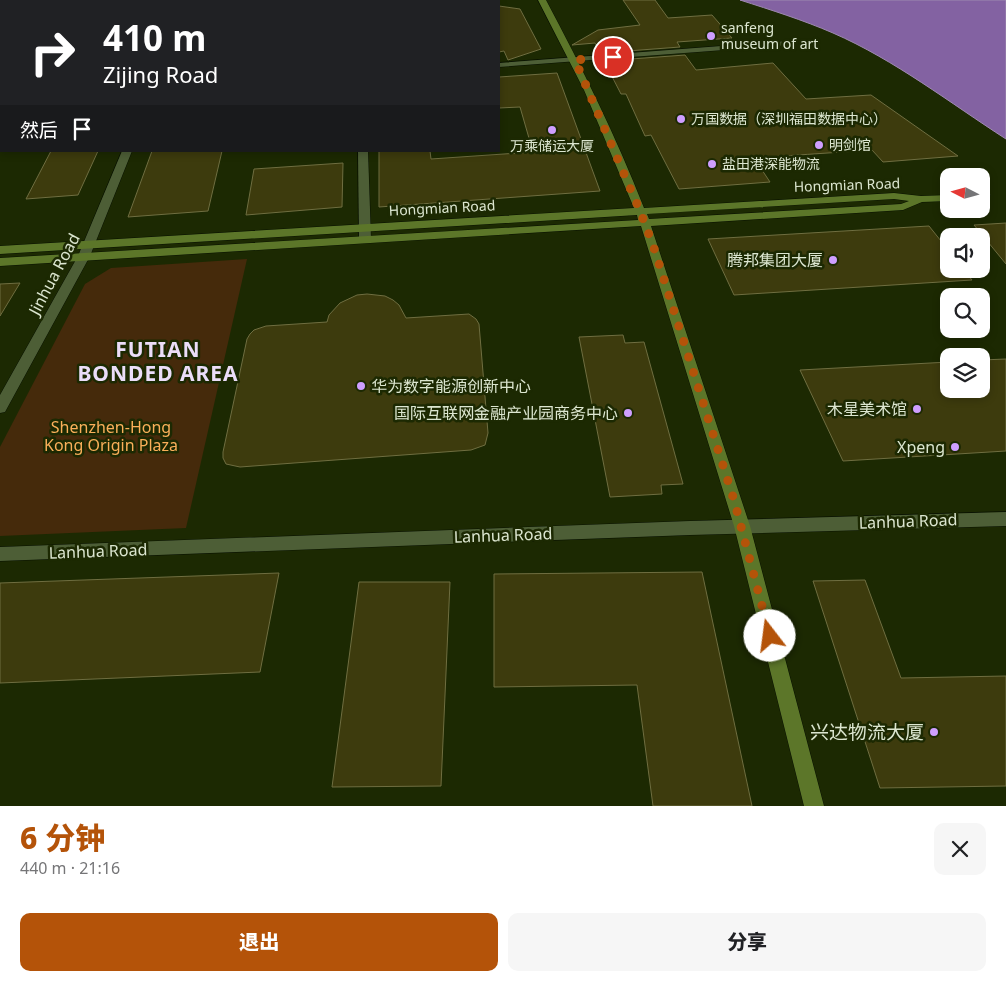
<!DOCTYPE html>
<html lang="zh">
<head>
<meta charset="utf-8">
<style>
  :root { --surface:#fff; --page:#f6f6f6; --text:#202124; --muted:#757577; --accent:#b45309 }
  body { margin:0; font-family:"Noto Sans","Noto Sans SC",sans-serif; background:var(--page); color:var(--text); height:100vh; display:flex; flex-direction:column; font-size:19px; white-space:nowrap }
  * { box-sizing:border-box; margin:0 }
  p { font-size:16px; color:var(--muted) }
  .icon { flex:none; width:28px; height:28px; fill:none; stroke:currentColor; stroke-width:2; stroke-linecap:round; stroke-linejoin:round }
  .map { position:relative; height:806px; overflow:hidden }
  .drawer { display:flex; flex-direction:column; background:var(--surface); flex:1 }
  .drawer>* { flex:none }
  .hud { position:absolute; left:0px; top:0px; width:500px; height:152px; box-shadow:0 2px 8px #0003; background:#202124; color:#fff; overflow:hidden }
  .needle { width:32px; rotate:276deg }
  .buttons { position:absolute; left:940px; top:168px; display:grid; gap:10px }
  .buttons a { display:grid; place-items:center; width:50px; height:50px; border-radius:10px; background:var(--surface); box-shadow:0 2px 8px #0003; font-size:25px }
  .pin { position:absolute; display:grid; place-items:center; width:42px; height:42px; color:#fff; margin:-21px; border:2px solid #fff; border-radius:50%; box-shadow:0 1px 5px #0007 }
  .me { position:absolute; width:55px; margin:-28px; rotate:345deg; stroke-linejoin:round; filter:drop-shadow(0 0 4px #0008) }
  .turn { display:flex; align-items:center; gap:18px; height:105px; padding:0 20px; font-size:22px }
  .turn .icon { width:65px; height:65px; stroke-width:2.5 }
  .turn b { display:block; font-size:35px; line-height:42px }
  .then { display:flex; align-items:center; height:48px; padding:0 20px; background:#0003; gap:10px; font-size:19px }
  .round { display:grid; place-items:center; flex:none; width:52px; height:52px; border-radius:10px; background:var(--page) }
  .headline { display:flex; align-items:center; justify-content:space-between; height:85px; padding:0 20px }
  h1 { font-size:30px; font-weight:800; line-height:38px; color:var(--accent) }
  .primary-button { display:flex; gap:10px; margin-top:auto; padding:10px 20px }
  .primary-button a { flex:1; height:58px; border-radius:10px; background:var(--accent); color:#fff; font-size:20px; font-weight:800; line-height:58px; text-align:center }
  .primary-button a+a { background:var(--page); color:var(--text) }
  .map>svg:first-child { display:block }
</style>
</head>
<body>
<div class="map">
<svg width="1006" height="806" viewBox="0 0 1006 806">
  <rect width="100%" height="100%" fill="#1c2902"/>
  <path fill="#452a0b" d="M247 259 186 528 0 536V447L85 284 111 268Z"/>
  <path fill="#8362a2" stroke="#9e8ab0" d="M740 0H1006V139C950 103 895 60 833 33 803 20 771 10 740 0Z"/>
  <path fill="#3d3b0d" stroke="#6f6e41" d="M623 0H655L668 18 712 15 732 38 677 42 680 47 601 53 595 43 572 45 598 30 640 25Z
    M499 6 520 9 541 49 508 60 504 51 499 52Z
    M685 55 696 70 773 63 806 99 871 95 958 156 883 162 872 150 754 158 770 182 679 189 651 135 645 136 626 94H621L604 61Z
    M557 73 600 191 379 207V151H430L431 159 533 152 520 107 499 108V77Z
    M51 151H98L78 195 26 199Z
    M152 151H222L208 211 128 217Z
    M343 163 342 207 246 215 254 169Z
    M1006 223V264L974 225Z
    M929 226 949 251V269H963L972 280 734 295 708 239Z
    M20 283 0 316V284Z
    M367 294 385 296 393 300 399 305 406 318 469 314 476 319 479 324 488 433 485 445 471 450 240 467 226 464 223 458V452L247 339 250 334 254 330 266 326 327 322 329 315 340 303 357 295Z
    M623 335 625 343 644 342 683 484 661 485 662 494 610 497 579 337Z
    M1006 359V451L843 461 800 370 949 362V389H981V360Z
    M702 572 752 806H653L637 685 494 687V574Z
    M279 573 260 672 0 683V583Z
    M865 580 901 678 1006 676V786L880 788 813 581Z
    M359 582H450L441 786 332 787Z"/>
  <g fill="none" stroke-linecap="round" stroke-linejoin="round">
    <g stroke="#081100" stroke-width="1">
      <path id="minor" d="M358 151H368L371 239 365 242 359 239Z"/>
    </g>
    <g stroke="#081100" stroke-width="1">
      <path id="tertiary" d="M0 10H1V14H0Z
        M787 41H790V45L499 67V63Z
        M0 99H1V105H0Z
        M122 151H132L90 256 5 412 0 413V395L78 256Z
        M1006 512V526L690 535 0 561V547L690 521Z"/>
    </g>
    <g stroke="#081100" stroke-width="1">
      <path id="secondary" d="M538 0H546C582 68 616 136 644 208L894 193 921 196 949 195V201L922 202 903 210 651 226 750 526 824 806H804L734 526 641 226 0 266V258L638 220 637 215 0 254V246L634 208 584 90ZM894 199 909 201 901 204 649 219 647 214Z
        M986 192 991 195 981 199V193Z"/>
    </g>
    <use href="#minor" fill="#4d5e36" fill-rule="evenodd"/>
    <use href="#tertiary" fill="#4d5e36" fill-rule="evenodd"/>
    <use href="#secondary" fill="#5c7629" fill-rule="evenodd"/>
  </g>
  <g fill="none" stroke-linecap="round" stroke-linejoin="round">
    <path stroke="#b45309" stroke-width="9" stroke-dasharray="0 16.2" d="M613 57 575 60 640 211 653 245 734 500 770 636"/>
  </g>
  <g fill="#cf9eff" stroke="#1c2902" stroke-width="2">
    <circle cx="711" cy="36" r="5"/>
    <circle cx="681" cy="119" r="5"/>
    <circle cx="552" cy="130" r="5"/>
    <circle cx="819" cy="145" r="5"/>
    <circle cx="712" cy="164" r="5"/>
    <circle cx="833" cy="260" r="5"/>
    <circle cx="361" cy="386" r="5"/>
    <circle cx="917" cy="409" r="5"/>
    <circle cx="628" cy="413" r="5"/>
    <circle cx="955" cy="447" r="5"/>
    <circle cx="934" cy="732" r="5"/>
  </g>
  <g text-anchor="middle" stroke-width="5" stroke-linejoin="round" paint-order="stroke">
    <g font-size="14" fill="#dce6d0" stroke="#1c2902" text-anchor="start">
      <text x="721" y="33">sanfeng<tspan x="721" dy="16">museum of art</tspan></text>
      <text x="691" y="124">万国数据（深圳福田数据中心）</text>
      <text x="829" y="150">明剑馆</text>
      <text x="552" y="151" text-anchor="middle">万乘储运大厦</text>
      <text x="722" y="169">盐田港深能物流</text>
    </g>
    <g font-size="14" fill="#dce6d0" stroke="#1c2902">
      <text transform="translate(847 185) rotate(-2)" y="5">Hongmian Road</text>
      <text transform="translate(442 208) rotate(-3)" y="5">Hongmian Road</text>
    </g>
    <g font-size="16" fill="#dce6d0" stroke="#1c2902" text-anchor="end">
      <text x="823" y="266">腾邦集团大厦</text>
      <text x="371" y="392" text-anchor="start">华为数字能源创新中心</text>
      <text x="907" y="415">木星美术馆</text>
      <text x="618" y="419">国际互联网金融产业园商务中心</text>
      <text x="945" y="453">Xpeng</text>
    </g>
    <g font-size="16" fill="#dce6d0" stroke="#1c2902">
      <text transform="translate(54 274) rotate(-62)" y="6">Jinhua Road</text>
      <text transform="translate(908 521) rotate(-2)" y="6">Lanhua Road</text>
      <text transform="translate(503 535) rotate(-2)" y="6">Lanhua Road</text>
      <text transform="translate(98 551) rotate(-2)" y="6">Lanhua Road</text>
    </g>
    <g font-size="16" fill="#faaf5a" stroke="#1c2902">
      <text x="111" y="433">Shenzhen-Hong<tspan x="111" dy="18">Kong Origin Plaza</tspan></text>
    </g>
    <g font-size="19" fill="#dce6d0" stroke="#1c2902" text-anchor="end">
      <text x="924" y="739">兴达物流大厦</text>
    </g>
    <g font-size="21" font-weight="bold" letter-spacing="1" fill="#ebddf9" stroke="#1c2902">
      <text x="158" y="357">FUTIAN<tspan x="158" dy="24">BONDED AREA</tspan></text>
    </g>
  </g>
</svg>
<div class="buttons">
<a><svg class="needle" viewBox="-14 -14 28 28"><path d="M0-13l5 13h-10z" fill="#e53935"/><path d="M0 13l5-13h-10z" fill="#757577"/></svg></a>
<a><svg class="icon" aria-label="sound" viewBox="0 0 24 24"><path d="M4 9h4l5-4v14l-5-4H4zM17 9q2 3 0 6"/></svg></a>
<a><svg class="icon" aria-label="search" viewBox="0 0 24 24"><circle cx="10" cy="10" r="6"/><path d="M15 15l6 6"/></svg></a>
<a><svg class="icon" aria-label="layers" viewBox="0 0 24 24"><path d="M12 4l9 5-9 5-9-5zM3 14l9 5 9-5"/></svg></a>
</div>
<div class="pin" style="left:613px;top:57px;background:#d93025"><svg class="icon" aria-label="arrive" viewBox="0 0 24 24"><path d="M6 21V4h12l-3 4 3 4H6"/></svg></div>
<svg class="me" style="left:770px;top:636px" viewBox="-20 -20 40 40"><circle r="19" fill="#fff"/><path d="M0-13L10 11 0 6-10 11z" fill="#b45309"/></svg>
<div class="hud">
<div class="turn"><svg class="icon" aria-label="right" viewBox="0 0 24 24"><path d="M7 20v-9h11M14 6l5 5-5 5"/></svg><div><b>410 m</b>Zijing Road</div></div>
<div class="then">然后<svg class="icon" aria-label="arrive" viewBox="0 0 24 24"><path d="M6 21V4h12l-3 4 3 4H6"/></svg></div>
</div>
</div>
<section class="drawer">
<div class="headline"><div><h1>6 分钟</h1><p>440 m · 21:16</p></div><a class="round"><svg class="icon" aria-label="close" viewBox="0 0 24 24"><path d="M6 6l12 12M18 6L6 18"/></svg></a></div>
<div class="primary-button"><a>退出</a><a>分享</a></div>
</section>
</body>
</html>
